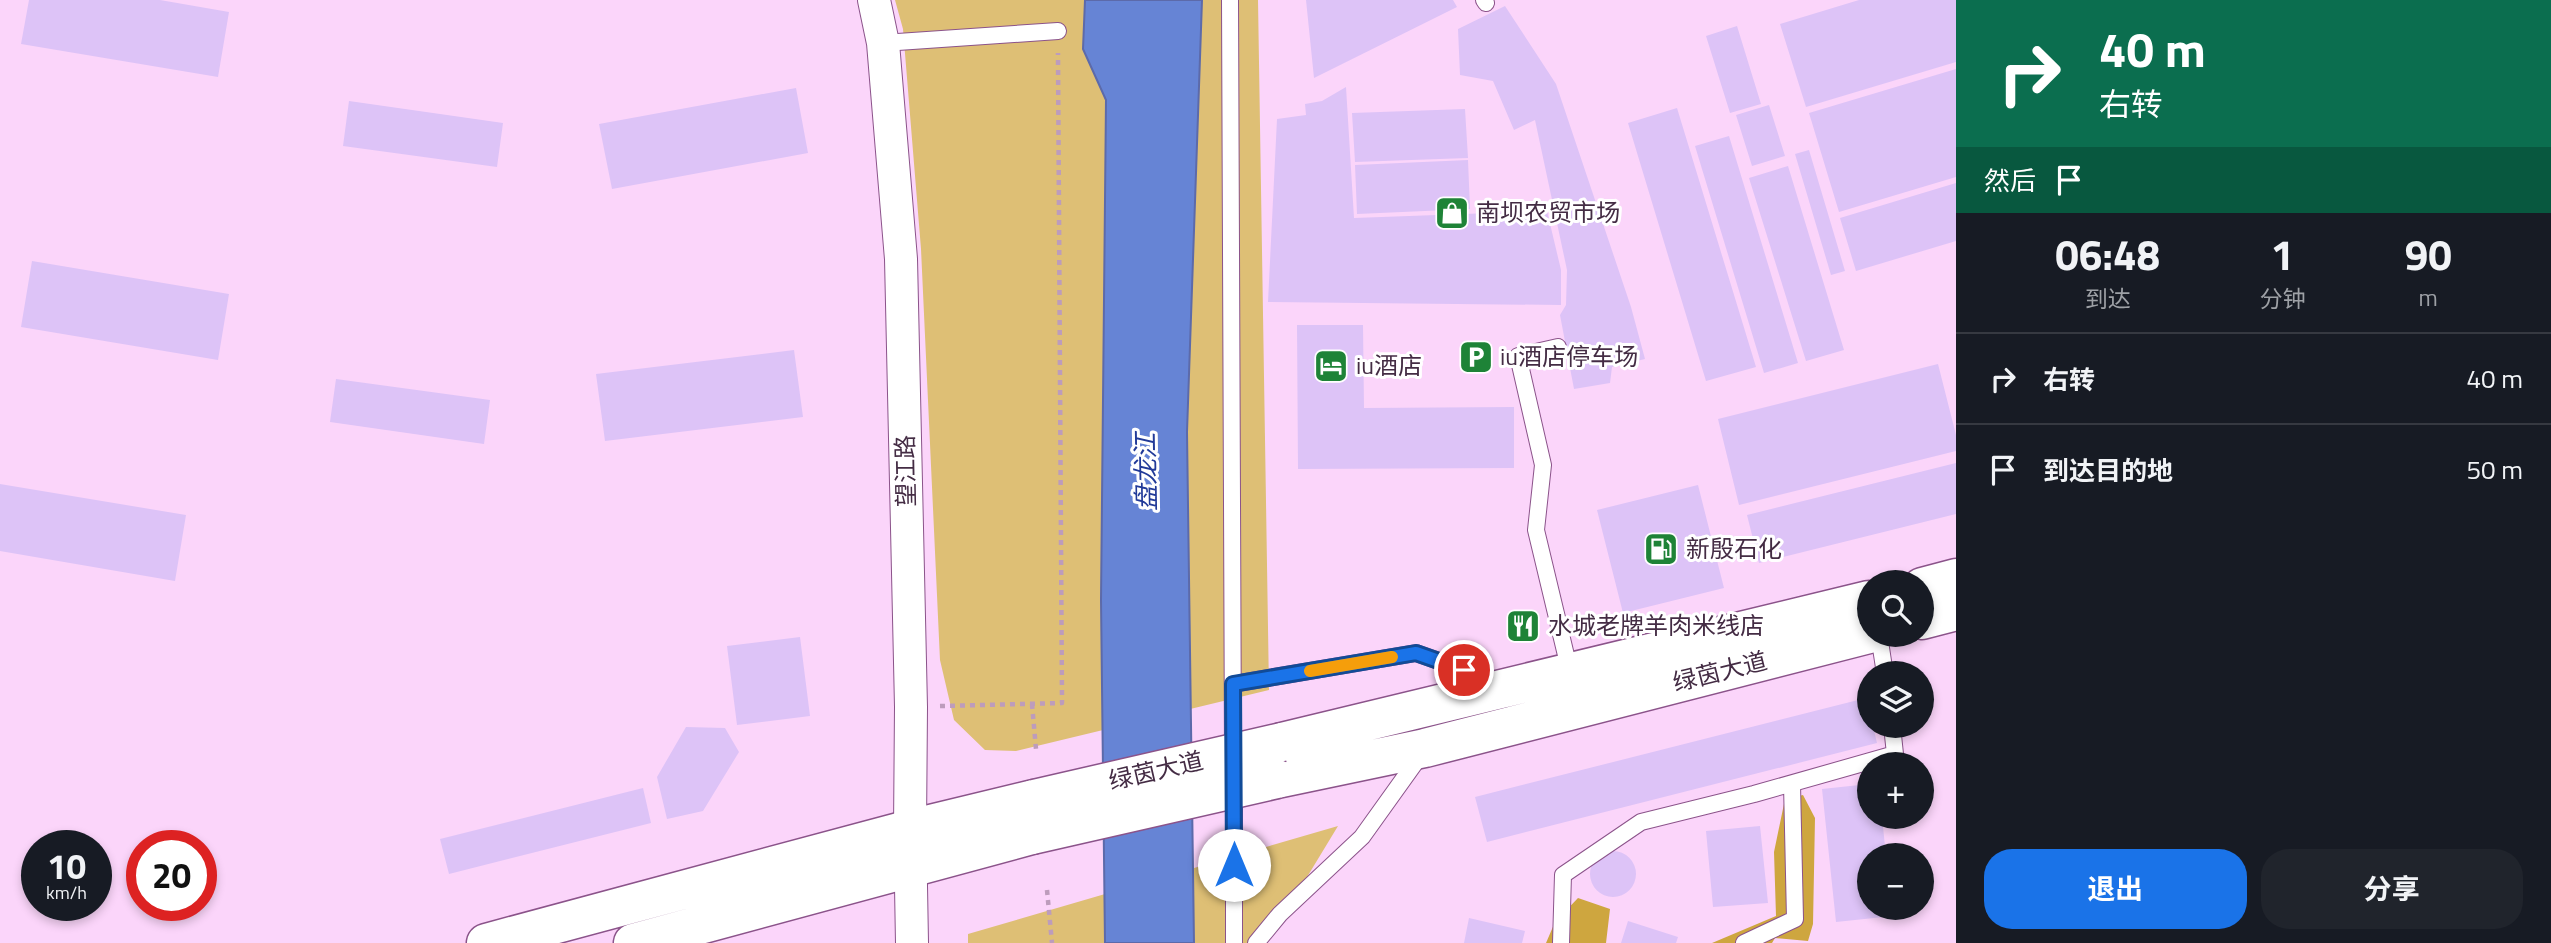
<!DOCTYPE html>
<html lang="zh">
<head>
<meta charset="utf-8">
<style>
  :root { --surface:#171b24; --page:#20242c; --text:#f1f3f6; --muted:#9ea1a6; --line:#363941; --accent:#1a73e8 }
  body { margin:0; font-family:"Titillium Web","Noto Sans SC",sans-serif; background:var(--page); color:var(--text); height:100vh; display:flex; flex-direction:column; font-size:26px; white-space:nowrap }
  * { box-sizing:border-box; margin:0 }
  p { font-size:23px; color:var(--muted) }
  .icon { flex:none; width:38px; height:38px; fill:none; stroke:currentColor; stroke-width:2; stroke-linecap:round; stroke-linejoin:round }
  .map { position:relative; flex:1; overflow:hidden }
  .sheet { display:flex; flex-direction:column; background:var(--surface); width:595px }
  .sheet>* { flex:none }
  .top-card { background:#0b6e4f; color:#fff; overflow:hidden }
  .fabs { position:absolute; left:1857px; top:570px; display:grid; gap:14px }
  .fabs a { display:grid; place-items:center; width:77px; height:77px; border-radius:50%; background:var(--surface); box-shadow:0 4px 10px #0003; font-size:35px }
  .speed { position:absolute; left:21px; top:830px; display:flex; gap:14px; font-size:35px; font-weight:700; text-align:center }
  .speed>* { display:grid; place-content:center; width:91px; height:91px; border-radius:50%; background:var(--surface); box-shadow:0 4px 10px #0003; line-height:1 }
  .speed small { font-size:18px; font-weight:400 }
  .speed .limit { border:10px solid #d22; background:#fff; color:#111 }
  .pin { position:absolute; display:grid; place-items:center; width:60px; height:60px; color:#fff; margin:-30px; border:4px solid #fff; border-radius:50%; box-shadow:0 2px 7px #0007 }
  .me { position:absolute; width:77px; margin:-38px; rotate:0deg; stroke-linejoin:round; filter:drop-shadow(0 0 5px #0008) }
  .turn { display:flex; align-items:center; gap:24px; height:147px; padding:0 28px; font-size:32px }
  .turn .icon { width:91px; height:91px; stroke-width:2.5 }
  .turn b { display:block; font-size:49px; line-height:60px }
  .then { display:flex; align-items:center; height:66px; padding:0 28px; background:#0003; gap:14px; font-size:26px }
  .eta { display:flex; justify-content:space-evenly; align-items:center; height:119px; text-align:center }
  .eta b { font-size:42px; font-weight:700; line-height:49px }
  .button { display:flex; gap:14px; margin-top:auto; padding:14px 28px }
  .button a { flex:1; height:80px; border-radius:28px; background:var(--accent); color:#fff; font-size:28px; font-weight:700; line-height:80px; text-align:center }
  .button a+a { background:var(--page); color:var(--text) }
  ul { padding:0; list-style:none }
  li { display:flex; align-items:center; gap:21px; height:91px; padding:0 28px; border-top:2px solid var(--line) }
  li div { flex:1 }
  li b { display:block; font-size:26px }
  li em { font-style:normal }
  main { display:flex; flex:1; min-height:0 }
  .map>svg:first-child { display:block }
</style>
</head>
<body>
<main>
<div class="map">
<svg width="1956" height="943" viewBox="0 0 1956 943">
  <rect width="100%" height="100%" fill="#fbd5fa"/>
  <path fill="#debf75" d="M895 0H1258L1269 690 1016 751 985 750 954 720 940 660 921 249 903 29Z
    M1338 826 1267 943H968V934Z"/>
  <path fill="#cea63f" d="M1803 795 1815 818 1813 924 1808 941 1775 938 1772 943H1712L1776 916 1774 852 1785 799Z
    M1578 898 1610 909 1606 943H1546L1555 922Z"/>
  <path fill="#6684d5" stroke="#5c6aaa" stroke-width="2" d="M1085 0H1202L1187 432 1194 943H1105L1101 600 1106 100 1083 49Z"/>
  <path fill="#ddc3f7" d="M29 0H160L229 12 218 77 21 44Z
    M1306 0H1453L1457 7 1314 78Z
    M1859 0H1956V62L1806 107 1780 24Z
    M1505 6 1556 84 1631 307 1645 359 1612 367 1610 383 1574 389 1560 315 1566 305 1567 270 1535 120 1514 130 1493 81 1460 75 1458 29Z
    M1737 26 1761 104 1730 113 1706 36Z
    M1956 69V177L1839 212 1809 113Z
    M1346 87 1354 218 1547 211 1561 270V305L1268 302 1277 119 1306 115 1305 104 1322 101Z
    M796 88 808 153 612 189 599 124Z
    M349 101 503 123 497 167 343 146Z
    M1769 105 1785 156 1752 166 1736 115Z
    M1677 108 1756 367 1706 381 1628 123Z
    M1465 109 1468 158 1355 162 1352 113Z
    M1729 136 1798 363 1764 373 1695 146Z
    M1809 150 1845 271 1831 275 1795 154Z
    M1468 160 1470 209 1357 214 1355 165Z
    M1788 166 1844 350 1806 361 1749 178Z
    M1956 183V241L1856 271 1840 218Z
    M32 261 229 294 218 360 21 327Z
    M1297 325H1363L1364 408 1514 407V468L1298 469Z
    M794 350 803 417 605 441 596 374Z
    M1938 364 1956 435V451L1739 505 1718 419Z
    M336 379 490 400 484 444 330 422Z
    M1956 463V514L1759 563 1747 515Z
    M0 484 186 515 175 581 0 551Z
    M1698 485 1724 588 1623 613 1597 510Z
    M800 637 810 716 737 725 727 646Z
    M1866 698 1869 710V726H1873L1877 743 1487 842 1475 797Z
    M686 727 725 728 739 752 703 811 667 819 657 777Z
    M1869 784V817H1882L1886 856H1869V908H1892L1893 916 1836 922 1822 789Z
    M643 788 651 823 449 874 440 839Z
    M1760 826 1768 903 1713 907 1706 831Z
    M1590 874a23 23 0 1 1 46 0a23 23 0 1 1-46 0Z
    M1469 918 1525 931 1522 943H1464Z
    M1628 921 1678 937 1676 943H1621Z"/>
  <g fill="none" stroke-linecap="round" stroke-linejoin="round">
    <g stroke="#8b538a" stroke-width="18">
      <path id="lane" d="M1230 0 1233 754
        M1484 0 1486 3
        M883 43 1058 31
        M1558 347 1518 356 1543 465 1536 530 1570 672
        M1879 635 1885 674
        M1233 684 1416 653 1496 681
        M1234 790V943
        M1256 943 1280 914 1362 837 1420 756
        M1561 943 1563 875 1641 822 1754 794 1895 754 1892 726
        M1744 943 1795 919 1792 784"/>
    </g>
    <g stroke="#8b538a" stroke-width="34">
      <path id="street" d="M874 0 883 43 901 259 911 707 910 829 912 943"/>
    </g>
    <g stroke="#8b538a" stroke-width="41">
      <path id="secondary" d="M1922 587 1956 578
        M1922 620 1956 611
        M1282 742 1869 600
        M1277 779 1425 748 1869 634
        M486 943 910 829 1034 799
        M633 943 1032 835"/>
    </g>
    <path stroke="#bd9cbc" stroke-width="4.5" stroke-dasharray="5 5" stroke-linecap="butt" d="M1032 704 1036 749
      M940 706 1062 703 1058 53
      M1047 890 1052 943"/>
    <use href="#lane" stroke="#fff" stroke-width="16"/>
    <use href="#street" stroke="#fff" stroke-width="32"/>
    <use href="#secondary" stroke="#fff" stroke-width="38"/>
    <g stroke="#8b538a" stroke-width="41" stroke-linecap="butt">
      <path id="secondary-bridge" d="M1034 799 1282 742
        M1032 835 1277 779"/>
    </g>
    <use href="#secondary-bridge" stroke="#fff" stroke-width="38"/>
  </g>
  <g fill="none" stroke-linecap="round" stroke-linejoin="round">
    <g stroke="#114b97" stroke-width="18">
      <path id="route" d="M1234 865 1233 684 1416 653 1464 670"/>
    </g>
    <use href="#route" stroke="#1a73e8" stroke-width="12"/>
    <path stroke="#f59e0b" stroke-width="12" d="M1310 671 1392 657"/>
  </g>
  <defs>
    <g id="shop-square" transform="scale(1.75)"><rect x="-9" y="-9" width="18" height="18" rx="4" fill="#1e8337" stroke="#fff"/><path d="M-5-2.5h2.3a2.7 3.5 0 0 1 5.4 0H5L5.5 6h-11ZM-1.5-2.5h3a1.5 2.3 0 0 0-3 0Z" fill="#fff"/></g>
    <g id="parking-square" transform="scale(1.75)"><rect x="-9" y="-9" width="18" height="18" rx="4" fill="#1e8337" stroke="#fff"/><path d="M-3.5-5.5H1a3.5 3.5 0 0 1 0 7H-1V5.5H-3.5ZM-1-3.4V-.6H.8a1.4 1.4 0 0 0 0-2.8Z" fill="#fff"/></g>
    <g id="hotel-square" transform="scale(1.75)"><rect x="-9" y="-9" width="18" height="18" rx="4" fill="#1e8337" stroke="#fff"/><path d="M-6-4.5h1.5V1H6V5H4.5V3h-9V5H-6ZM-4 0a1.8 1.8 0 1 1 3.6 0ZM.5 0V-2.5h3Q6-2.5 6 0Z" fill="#fff"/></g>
    <g id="fuel-square" transform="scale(1.75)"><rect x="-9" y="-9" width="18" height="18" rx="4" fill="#1e8337" stroke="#fff"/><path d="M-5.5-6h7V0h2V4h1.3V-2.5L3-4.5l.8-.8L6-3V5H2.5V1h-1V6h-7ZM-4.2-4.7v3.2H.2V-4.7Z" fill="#fff"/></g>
    <g id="restaurant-square" transform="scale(1.75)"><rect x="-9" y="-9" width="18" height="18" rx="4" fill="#1e8337" stroke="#fff"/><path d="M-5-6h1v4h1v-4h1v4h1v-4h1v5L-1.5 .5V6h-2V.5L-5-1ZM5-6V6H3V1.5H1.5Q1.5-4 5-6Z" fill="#fff"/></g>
  </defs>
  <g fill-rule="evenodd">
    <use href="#shop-square" x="1452" y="213"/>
    <use href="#parking-square" x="1476" y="357"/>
    <use href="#hotel-square" x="1331" y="366"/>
    <use href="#fuel-square" x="1661" y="549"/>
    <use href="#restaurant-square" x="1523" y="626"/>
  </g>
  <g text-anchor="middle" stroke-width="6" stroke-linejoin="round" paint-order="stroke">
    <g font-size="24" fill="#442c44" stroke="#fff" text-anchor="start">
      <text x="1476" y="221">南坝农贸市场</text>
      <text x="1500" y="365">iu酒店停车场</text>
      <text x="1356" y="374">iu酒店</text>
      <text x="1686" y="557">新殷石化</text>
      <text x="1548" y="634">水城老牌羊肉米线店</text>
    </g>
    <g font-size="24" fill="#442c44" stroke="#fff">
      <text transform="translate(906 471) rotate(-91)" y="8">望江路</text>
      <text transform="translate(1720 672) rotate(-14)" y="8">绿茵大道</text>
      <text transform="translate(1156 771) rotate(-13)" y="8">绿茵大道</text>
    </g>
    <g font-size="26" font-style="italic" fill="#213a98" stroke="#fff">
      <text transform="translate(1146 472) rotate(-91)" y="9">盘龙江</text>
    </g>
  </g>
</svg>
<div class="fabs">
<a><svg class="icon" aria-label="search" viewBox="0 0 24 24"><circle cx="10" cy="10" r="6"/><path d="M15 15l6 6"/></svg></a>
<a><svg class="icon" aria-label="layers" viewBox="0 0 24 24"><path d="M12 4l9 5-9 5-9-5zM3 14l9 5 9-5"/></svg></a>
<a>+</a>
<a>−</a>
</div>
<div class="speed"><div>10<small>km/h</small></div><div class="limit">20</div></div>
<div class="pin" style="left:1464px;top:670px;background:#d93025"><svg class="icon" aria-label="arrive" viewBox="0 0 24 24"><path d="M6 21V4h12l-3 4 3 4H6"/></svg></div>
<svg class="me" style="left:1234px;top:865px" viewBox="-20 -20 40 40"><circle r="19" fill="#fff"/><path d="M0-13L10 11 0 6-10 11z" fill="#1a73e8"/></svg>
</div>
<section class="sheet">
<div class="top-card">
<div class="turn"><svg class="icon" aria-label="right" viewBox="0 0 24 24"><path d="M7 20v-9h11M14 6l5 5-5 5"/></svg><div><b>40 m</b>右转</div></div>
<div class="then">然后<svg class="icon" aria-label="arrive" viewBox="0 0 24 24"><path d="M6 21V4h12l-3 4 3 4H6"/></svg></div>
</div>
<div class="eta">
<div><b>06:48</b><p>到达</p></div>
<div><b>1</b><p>分钟</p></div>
<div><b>90</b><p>m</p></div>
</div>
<ul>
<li><svg class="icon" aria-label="right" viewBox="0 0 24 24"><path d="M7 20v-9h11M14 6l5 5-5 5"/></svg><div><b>右转</b></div><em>40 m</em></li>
<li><svg class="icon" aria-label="arrive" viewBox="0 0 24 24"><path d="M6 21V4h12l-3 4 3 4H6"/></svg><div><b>到达目的地</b></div><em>50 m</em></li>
</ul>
<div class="button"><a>退出</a><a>分享</a></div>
</section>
</main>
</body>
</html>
